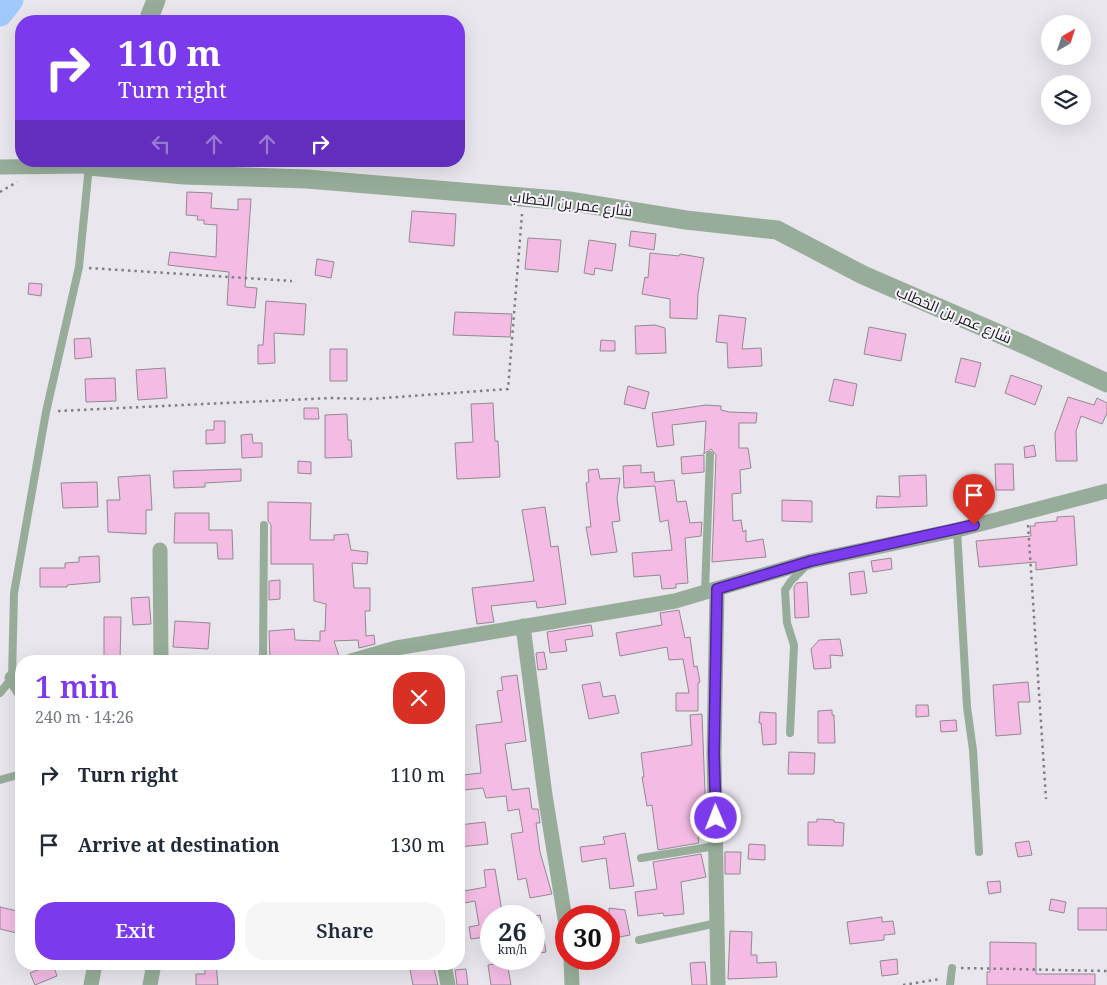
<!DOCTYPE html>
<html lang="en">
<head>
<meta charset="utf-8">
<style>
  :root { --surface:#fff; --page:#f6f6f7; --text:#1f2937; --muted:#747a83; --accent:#7c3aed }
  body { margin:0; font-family:"Noto Serif",Cairo,serif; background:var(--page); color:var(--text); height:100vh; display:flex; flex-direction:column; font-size:19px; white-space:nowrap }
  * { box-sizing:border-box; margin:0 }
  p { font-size:16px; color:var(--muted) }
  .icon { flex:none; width:28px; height:28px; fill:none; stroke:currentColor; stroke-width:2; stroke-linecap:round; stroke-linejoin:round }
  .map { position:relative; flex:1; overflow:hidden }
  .panel { position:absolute; left:15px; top:655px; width:450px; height:315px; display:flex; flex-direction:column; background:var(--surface); border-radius:20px; box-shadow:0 5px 20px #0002 }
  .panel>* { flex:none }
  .top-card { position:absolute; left:15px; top:15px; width:450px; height:152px; border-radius:20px; box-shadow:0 5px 20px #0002; background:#7c3aed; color:#fff; overflow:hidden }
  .needle { width:32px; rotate:39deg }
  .controls { position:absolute; left:1041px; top:15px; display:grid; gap:10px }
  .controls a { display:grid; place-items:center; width:50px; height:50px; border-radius:50%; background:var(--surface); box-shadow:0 5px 20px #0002; font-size:25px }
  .speed { position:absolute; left:480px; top:905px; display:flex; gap:10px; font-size:25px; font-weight:700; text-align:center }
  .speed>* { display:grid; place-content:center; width:65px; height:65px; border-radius:50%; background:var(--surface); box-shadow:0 5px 20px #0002; line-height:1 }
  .speed small { font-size:12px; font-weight:400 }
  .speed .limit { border:8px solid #d22; background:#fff; color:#111 }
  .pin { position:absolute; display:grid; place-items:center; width:42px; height:42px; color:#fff; margin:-51px -21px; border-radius:50% 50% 50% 0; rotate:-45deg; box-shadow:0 0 5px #0007 }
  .pin .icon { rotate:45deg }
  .me { position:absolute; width:55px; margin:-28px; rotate:359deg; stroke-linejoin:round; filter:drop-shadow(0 0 4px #0008) }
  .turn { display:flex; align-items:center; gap:18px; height:105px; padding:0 20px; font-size:22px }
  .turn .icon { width:65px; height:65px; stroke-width:2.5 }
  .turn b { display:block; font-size:35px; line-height:42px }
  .lanes { display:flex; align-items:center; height:48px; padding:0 20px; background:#0003; justify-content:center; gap:25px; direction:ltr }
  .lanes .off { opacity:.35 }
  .round { display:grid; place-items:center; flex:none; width:52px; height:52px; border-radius:20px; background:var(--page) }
  .head { display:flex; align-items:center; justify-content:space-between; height:85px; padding:0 20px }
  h1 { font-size:30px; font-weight:600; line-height:38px; color:var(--accent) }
  .button { display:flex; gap:10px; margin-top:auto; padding:10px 20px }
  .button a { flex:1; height:58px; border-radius:20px; background:var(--accent); color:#fff; font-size:20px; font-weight:600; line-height:58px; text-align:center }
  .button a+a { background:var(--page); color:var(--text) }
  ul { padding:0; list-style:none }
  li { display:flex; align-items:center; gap:15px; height:70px; padding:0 20px }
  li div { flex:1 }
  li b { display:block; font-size:19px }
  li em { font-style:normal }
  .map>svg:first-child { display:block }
</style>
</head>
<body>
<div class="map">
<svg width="1107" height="985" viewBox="0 0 1107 985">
  <rect width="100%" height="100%" fill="#e9e6ee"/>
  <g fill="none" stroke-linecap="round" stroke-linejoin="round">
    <path stroke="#a1cafc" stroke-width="25" d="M0 14 11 0"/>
  </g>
  <path fill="#f4bce5" stroke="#918a8f" d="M187 192 212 193 211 208 238 210V199H251L245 287 257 288 255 308 227 305 229 272 168 265 170 252 216 257 217 225 204 224V220H197L198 216 186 215Z
    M412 211 456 214 454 246 409 242Z
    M631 231 656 234 654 250 629 246Z
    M528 238 561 240 558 272 525 269Z
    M589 240 616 244 612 271 595 268 594 275 584 273Z
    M650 253 679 256 680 254 704 258 698 294 697 319 670 318V299L642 294 645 277 648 278Z
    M317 259 334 262 331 278 315 275Z
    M29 283 42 284 41 296 28 294Z
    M266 301 306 304 304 335 274 333 275 363 258 364V345H263Z
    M455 312 512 314 510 337 453 335Z
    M719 315 746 318 742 349 761 348 762 366 728 368 727 343 716 342Z
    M655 325 665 328 666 353 636 354 635 326Z
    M869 327 906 334 901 361 864 354Z
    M90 338 92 357 75 359 74 339Z
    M601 340 615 341V351H600Z
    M330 349H347V381H330Z
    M961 358 981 363 975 387 955 382Z
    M165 368 167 398 138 400 136 370Z
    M1011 375 1042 386 1035 405 1005 393Z
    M115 378 116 401 86 402 85 379Z
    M834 379 857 384 853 406 829 401Z
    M628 386 649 392 645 409 624 404Z
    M1068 397 1094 405 1097 398 1107 403V413L1102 424 1081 416 1076 431 1077 461H1056L1055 433Z
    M493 403 495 441H498L500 477 457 479 455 443 473 442 471 404Z
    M706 405 721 406V410L729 412 757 413 756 423H739V448H748L751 468 740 470 741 493 732 494 733 521 741 520 743 532 746 530V542L763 539 766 557 712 562 716 455 711 449 704 454 706 421 672 425 674 445 657 447 652 413Z
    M304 408H318L319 419H304Z
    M347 414 348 440H351L352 457 325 458V415Z
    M214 421H225V443L206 444V430H214Z
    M252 434 253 443H262V457L242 458 241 435Z
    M1034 445 1036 456 1025 458 1024 447Z
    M704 455V472L682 474 681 457Z
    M298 461 311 462V474L298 473Z
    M995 464H1013L1014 490H996Z
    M641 465V473L654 472 655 482 674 480 677 502 686 501 690 523 702 522 701 536 685 538 688 583 676 584V588L662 589 660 575 634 577 632 553 672 550 668 520 660 522 655 486 624 488 623 466Z
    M241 469V481L205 483V487L174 488 173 471Z
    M598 469 600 479 620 478 617 498 620 521 612 522 617 552 591 555 586 527H591L586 483 589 482 588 470Z
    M150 475 152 510H146V534L108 532 107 500H120L118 477Z
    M926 475 927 506 876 508 877 496 900 497 899 476Z
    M97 482 98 507 63 508 61 483Z
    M782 500 812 501V522L782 521Z
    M268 502 311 503 310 540H334V535L348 534 351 550 368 552 367 564 352 563 354 588H370V611H365L366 636 374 635 375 644 359 648 358 640 334 641 339 656 328 661H270L269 631 294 629 295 640 320 641V631H325L326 604 314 601 313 564H271V525L268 521Z
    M545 507 551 547 558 546 566 604 537 608 536 601 491 606 494 622 477 624 472 588 534 581 522 510Z
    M175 513H209V530H232L233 559H218L217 543H174Z
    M1074 516 1077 565 1036 570V562L979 567 976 541 1031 536 1030 526H1035V523L1057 521V517Z
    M99 556 100 582 67 585V587H40V568H65V563L79 562V557Z
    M891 558 892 569 873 572 871 561Z
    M864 571 867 593 851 595 849 573Z
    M280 580V599L269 600V581Z
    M807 582 809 617 795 618 794 587 797 583Z
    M149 597 151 624 133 625 131 598Z
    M679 610 685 638 690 637 694 667 697 666 700 682 698 683V711H676V693H689L683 659 669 660 667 647 620 656 616 633 662 625 660 613Z
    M104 617H121L120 661H104Z
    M175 621 210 623 208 649 173 647Z
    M591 625 593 636 565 640 567 651 550 653 547 632Z
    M840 639 843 656 830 655 831 668 814 669 811 649 819 640Z
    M544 652 547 669 538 670 536 653Z
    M517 675 526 741 505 744 512 790 529 788 532 809H538L540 823H536L540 852 552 894 530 898 526 878 518 880 511 834 523 832 519 809 508 811 506 796 486 798 483 788 464 790 462 775 481 773 476 725 502 722 497 691 503 690 501 677Z
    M600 682 603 697 615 695 619 713 589 719 582 685Z
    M1028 682 1030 702H1018L1021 734 996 736 993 685Z
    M916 705H928L929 716 916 717Z
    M832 710V715H834L835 743H818V711Z
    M760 712 776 713V744L763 745 761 723H759Z
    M702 714 706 818 702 822 704 836 698 837 699 843 658 850 652 805 647 806 642 777H644L641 753 692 745 690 715Z
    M956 720 957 731 941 732 940 721Z
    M789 752 815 753 814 774H788Z
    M817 819 834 820V822L844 823 843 846 808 845V822H817Z
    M485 822 488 844 459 847V825Z
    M625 833 634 886 610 889 606 858 582 862 580 847 605 844 603 837Z
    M1029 841 1032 855 1018 857 1015 843Z
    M749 844 765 845V860L748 859Z
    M725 852H741L740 874H725Z
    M701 854 706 877 681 882 684 914 664 916 663 913 638 916 635 892 657 889 653 862Z
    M495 869 502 912 491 914V936L471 939 469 927 479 925 475 901 459 904V892L486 887 484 870Z
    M1000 881 1001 892 989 894 987 882Z
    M1051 899 1066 902 1064 913 1049 910Z
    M0 907 21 912V934L0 929Z
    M609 908 625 910 630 935 609 939Z
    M1078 908H1107V930H1078Z
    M540 915 546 952 534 954V916Z
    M882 917V922L893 921 895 934 884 935V940L850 944 847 922Z
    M730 931 752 932 751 955H757V963L776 962 777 977 728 979Z
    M990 942 1036 943V974H1095V985H987V972H990Z
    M897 959 898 974 882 976 880 961Z
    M507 962 511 985H491L488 965Z
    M705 962 707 985H692L690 963Z
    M53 964 57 976 35 985 30 973Z
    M205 964H216L218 985H196V974H205Z
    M409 964H433L438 985H413Z
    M466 969 468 985H457L455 970Z"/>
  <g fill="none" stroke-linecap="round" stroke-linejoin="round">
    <path stroke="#807e84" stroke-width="2.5" stroke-dasharray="2.5 4" stroke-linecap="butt" d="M0 192 17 182
      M89 268 292 281
      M58 411 330 398 370 399 508 389 522 214
      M1028 525 1046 799
      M961 968 1107 971
      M903 985 940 979"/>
    <path stroke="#97ad99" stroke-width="8" d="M957 530 967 707 973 750 979 852
      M705 592 710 455
      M263 661 264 525
      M0 693 12 678 14 593 46 412 79 267 89 166
      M790 733 794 645 787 623 785 590 791 581 806 566
      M0 780 21 774
      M641 858 716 846
      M639 940 717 923
      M950 985 952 968"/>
    <path stroke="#97ad99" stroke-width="15" d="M0 167 89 166
      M160 550 161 661
      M717 589 714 754 718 985
      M523 626 545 795 566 925
      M351 661 396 648 675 601 811 561 957 530 1107 491
      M12 678 21 692
      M571 959 572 985
      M444 964 448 985
      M91 985 95 964
      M150 985 154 964"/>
    <path stroke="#97ad99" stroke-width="19" d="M148 21 156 0
      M92 161 89 166 184 175 307 179 569 201 686 220 777 230 863 275 1025 345 1107 383"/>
  </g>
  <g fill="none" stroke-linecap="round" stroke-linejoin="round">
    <g stroke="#51269a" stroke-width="12">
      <path id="route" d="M716 818 714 754 717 589 811 561 974 525"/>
    </g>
    <use href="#route" stroke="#7c3aed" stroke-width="9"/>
  </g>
  <g text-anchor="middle" stroke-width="4" stroke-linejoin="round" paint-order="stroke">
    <g font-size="15" fill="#151417" stroke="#f6f3fb">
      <text transform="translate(571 204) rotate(7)" y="5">شارع عمر بن الخطاب</text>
      <text transform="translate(954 315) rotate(23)" y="5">شارع عمر بن الخطاب</text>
    </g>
  </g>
</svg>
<div class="controls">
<a><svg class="needle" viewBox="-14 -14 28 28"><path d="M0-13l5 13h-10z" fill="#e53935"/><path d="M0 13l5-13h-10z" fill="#747a83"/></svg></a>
<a><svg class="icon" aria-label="layers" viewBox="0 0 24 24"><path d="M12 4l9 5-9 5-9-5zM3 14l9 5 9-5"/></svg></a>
</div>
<div class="speed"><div>26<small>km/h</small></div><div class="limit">30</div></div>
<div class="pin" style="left:974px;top:525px;background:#d93025"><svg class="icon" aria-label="arrive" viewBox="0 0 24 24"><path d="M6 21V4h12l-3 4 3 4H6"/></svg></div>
<svg class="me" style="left:716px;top:818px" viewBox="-20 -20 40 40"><circle r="17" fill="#7c3aed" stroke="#fff" stroke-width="3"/><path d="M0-11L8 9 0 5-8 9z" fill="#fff"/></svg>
<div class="top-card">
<div class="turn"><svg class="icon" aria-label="right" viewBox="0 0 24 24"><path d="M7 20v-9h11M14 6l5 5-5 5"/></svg><div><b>110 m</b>Turn right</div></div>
<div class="lanes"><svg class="icon off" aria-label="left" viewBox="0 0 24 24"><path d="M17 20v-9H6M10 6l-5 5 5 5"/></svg><svg class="icon off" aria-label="ahead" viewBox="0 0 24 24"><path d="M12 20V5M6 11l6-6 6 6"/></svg><svg class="icon off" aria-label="ahead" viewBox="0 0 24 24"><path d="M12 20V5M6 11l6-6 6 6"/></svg><svg class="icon" aria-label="right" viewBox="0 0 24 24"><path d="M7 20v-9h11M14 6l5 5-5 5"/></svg></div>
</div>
<section class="panel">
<div class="head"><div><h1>1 min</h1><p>240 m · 14:26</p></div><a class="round" style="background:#d93025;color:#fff"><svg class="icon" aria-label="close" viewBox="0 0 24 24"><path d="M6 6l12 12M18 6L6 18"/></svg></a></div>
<ul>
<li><svg class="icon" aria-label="right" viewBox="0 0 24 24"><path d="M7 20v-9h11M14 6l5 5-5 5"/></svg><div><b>Turn right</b></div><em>110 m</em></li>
<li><svg class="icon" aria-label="arrive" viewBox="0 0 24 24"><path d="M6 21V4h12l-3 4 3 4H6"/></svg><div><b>Arrive at destination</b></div><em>130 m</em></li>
</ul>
<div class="button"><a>Exit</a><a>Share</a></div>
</section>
</div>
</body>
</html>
